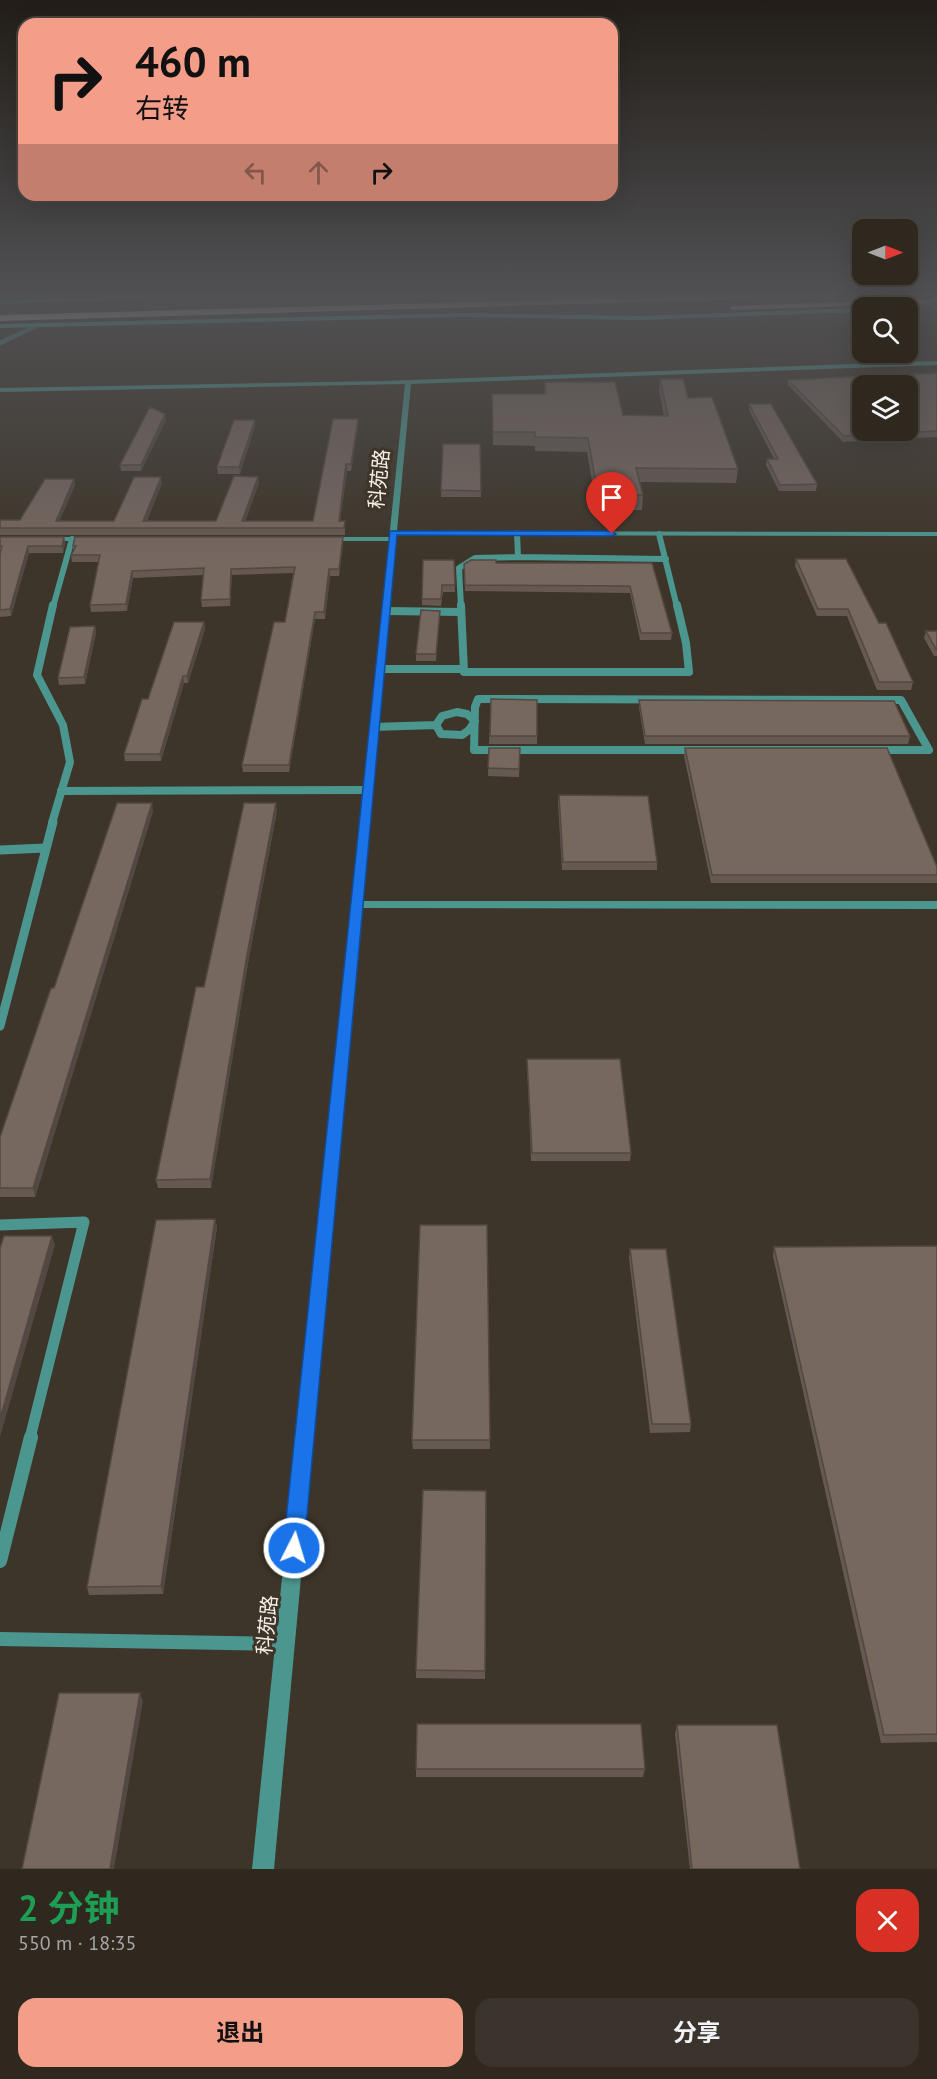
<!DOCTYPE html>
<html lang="zh">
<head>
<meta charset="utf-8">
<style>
  :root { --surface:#2e281f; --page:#3a342c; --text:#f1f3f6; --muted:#a7a6a4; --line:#49443d; --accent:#f49e89 }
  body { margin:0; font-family:"PT Sans","Noto Sans SC",sans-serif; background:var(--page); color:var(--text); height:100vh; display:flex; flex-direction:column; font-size:22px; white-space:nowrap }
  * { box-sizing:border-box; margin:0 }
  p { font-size:20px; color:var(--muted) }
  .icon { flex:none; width:33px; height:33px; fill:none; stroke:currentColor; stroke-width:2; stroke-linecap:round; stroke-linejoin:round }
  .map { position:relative; height:1869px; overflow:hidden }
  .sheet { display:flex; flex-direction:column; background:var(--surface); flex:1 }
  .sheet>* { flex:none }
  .guide { position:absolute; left:18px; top:18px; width:600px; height:183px; border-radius:18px; box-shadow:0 6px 24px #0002,0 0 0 2px var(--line); background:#f49e89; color:#111; overflow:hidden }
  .needle { width:39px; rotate:90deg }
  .tools { position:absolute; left:852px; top:219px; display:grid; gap:12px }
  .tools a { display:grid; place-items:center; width:66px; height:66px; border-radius:12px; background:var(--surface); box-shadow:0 6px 24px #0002,0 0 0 2px var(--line); font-size:30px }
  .pin { position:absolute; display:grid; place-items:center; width:51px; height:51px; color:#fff; margin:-62px -26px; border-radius:50% 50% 50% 0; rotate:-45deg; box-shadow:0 0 6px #0007 }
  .pin .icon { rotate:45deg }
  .me { position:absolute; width:66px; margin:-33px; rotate:5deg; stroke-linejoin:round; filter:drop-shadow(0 0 4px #0008) }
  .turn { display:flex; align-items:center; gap:21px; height:126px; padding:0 18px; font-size:27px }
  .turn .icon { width:78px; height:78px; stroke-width:2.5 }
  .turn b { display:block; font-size:42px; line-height:51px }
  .lanes { display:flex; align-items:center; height:57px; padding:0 18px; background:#0003; justify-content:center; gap:30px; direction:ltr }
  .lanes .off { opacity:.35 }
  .round { display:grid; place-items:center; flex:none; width:63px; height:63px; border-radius:18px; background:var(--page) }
  .head { display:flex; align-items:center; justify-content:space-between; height:102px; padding:0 18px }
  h1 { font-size:36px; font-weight:700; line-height:45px; color:#1e9e55 }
  .primary-button { display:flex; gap:12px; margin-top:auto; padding:12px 18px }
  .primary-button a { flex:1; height:69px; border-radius:18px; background:var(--accent); color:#111; font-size:24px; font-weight:700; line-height:69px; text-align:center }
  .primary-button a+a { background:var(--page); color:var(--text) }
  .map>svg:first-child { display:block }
</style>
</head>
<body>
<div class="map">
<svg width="937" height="1869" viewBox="0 0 937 1869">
  <rect width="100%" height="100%" fill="#3d3529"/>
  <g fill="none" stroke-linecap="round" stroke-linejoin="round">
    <path stroke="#4b978f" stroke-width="4.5" d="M0 343 38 325"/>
    <path stroke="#4b978f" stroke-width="6" d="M659 534 677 607
      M518 557 666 559
      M53 607 72 539
      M461 607 459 568 475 558 518 557 517 533"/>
    <path stroke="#4b978f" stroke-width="8" d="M461 605 464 672H689L686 643 677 605
      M385 611 461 612
      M379 669H464
      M478 699 901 700 929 750H474L475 707Z
      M457 712 467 714 475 721 469 730 462 735 441 734 436 725 442 716Z
      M373 727 436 725
      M61 791 367 790
      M52 823 70 762 63 725 37 675 53 605"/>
    <path stroke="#4b978f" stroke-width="9" d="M0 850 45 848
      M0 1026 53 822"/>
    <path stroke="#4b978f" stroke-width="11" d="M0 1225 84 1222 30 1438"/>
    <path stroke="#4b978f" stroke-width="14" d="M0 1561 31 1437
      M0 1639 284 1644"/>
    <path fill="#4b978f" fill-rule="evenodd" d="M45 537H91L95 539 91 541H45Z
      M324 537H392L396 539 392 541H324Z"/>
    <path fill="#4b978f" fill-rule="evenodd" d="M922 300H926L937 307V311L922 302Z
      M937 361V365L411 384 397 531 937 532V536L397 535 363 901H937V909L363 908 274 1869H252L405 384 0 392V388L383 381Z"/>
    <path fill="#47cec0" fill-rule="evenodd" d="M118 297H188L0 304V300Z
      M937 298V302L904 308H890Z
      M862 308V312L637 320 463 317 0 328V324L463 313 637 316Z"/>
    <path fill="#f9f9f9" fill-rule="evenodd" d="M655 297H753L749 299 0 321V315Z
      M924 299 928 301 927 303 732 310 728 308 732 306Z"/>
  </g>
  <path fill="#655952" d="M937 373V437L843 442 788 385V380Z
    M660 379 688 398 738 469 736 483 640 482 643 495 642 510H597L587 452 535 451V446L493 445 492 394H544L545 382 623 415 664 416 659 391Z
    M749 404 817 484 816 491H779L766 465 767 459H774L749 410Z
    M166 420 141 471H121L120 465Z
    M358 425 351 471H347L340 521 345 528V535H0V520H20L75 485 59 521H114L162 483 147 521H216L259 483 245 521H313Z
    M255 426 240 474H218L217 467Z
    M443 444H480L481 497H441Z
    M0 537H64L65 543 63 553H29L11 616 0 617Z
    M343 537V543L339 576H330L325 619H315L289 772H243L242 765 285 622 293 573 232 575 230 606 202 607 201 600 204 575 133 578 127 611 91 612 90 605 99 562H72L71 555 73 551V546Z
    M796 559 879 623 913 682 911 690H877L847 616H817L795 566Z
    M454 560 455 592H443L441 606 422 605V599Z
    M496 563H652L672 633 671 640H640L630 593 465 591 464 564Z
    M440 611 436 661H416V654Z
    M204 622 205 629 188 683H184L161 761H125L124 754 148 699Z
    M95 626 96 633 85 684 59 685 58 678Z
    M926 631H937V656H934L924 638Z
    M491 699 537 700V744H489Z
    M639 700 910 736 908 744H645L639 708Z
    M489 748H520L519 777 488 776Z
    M685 748 937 867V883H711L684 756Z
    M559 795 657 862V870H562L558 803Z
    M153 811 35 1197H0V1137L54 988Z
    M277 811 248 963 211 1188H158L156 1180 204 987Z
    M527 1059 631 1153 630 1161H531Z
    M215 1219 217 1227 163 1594 89 1595 87 1587Z
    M487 1225 490 1449H413L412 1440Z
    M937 1246V1742L881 1743 773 1256 774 1247Z
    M630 1249 691 1424 690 1432 650 1433 629 1258Z
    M486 1491 485 1679 416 1678V1670Z
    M677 1725 800 1869H690L675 1734Z
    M416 1769H645L643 1777H416Z"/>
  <path fill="#534842" d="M165 414 166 420 141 471V465Z
    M358 419V425L351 471V464Z
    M255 420V426L240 474 239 467Z
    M346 464 347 471 339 528V521Z
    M161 477 162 483 144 527 143 521Z
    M258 477 259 483 243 528 242 521Z
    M74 479 75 485 57 527 56 521Z
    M64 537 65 543 63 553 62 546Z
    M343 537V543L339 576V569Z
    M28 546 29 553 11 616 10 609Z
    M231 569 232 575 230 606V599Z
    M329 569 330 576 325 619 324 612Z
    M132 571 133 578 127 611 126 604Z
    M440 611V618L436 661V654Z
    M315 612V619L289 772V765Z
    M204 622 205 629 188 683 187 676Z
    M95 626 96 633 85 684 84 677Z
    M183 676 184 683 161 761 160 754Z
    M152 803 153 811 35 1197 33 1188Z
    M276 803 277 811 248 963 211 1188 210 1179 247 955Z
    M215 1219 217 1227 163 1594 161 1586Z
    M52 1236 55 1245 0 1437V1419Z
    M140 1693 143 1701 114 1869H110Z"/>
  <path fill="#76675f" stroke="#534842" stroke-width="1.5" fill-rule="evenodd" d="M937 373V431L844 436 788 380ZM862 386H908V430H862Z
    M660 379H683L688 398 712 397 738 469 636 468 643 495H598L588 438 535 437V432H493L492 394H546L545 382H615L623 415 668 416Z
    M749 404H771L817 484 780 485 767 459H778Z
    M150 407 165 414 141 465H120Z
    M333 419H358L351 464H346L339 521H345L344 528H0V520H20L45 479H74L56 521H114L134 477H161L143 521H216L234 476 258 477 242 521H313Z
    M234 420H255L239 467H217Z
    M443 444H480L481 491 441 490Z
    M0 537H64L62 546H28L10 609 0 610V554L2 546H0Z
    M75 537H343L339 569H329L324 612H315L289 765H242L274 622H285L295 567 231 569 230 599 201 600 204 568 132 571 126 604 90 605 100 555H71L76 546H73Z
    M796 559H846L879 623H886L913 682H879L848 609H818Z
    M423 560H454L455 585H442L441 599H422Z
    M471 560H496V563H652L672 633H641L630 586 465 585 464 564Z
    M421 610 440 611 436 654H416Z
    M174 622H204L187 676H183L160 754H124L142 699H148Z
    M95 626 84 677 58 678 70 627Z
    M926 631H937V649H936Z
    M491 699 537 700V736H490Z
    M639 700 894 701 910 736H645Z
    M489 748H520L519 769 488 768Z
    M685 748H887L937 867V875H712Z
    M559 795 648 796 657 862H563Z
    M117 803H152L33 1188H0V1137L51 988H54Z
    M244 803H276L247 955 210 1179 156 1180 196 987H204Z
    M527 1059H620L631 1153H532Z
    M215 1219 161 1586 87 1587 156 1220Z
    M420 1225H487L490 1440H412Z
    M4 1236H52L0 1419V1248Z
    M937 1246V1734L884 1735 774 1247Z
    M630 1249H666L691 1424H652Z
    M423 1490 486 1491 485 1671 416 1670Z
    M59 1693H140L110 1869H22Z
    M417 1724H641L645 1769H416Z
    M677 1725H777L800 1869H692Z"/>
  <linearGradient id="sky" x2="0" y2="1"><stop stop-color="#221d17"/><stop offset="0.53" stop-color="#515154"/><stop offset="1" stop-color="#515154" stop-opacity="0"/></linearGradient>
  <rect width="937" height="559" fill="url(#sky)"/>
  <path fill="#1a73e8" stroke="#114b97" stroke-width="1.5" d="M390 531H612L616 534 612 536 397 535 304 1548 301 1555 294 1558 286 1555 283 1548Z"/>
  <g text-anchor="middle" stroke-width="6" stroke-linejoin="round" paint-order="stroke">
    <g font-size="20" fill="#f6f0e9" stroke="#3d3529">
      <text transform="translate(379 479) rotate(-84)" y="7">科苑路</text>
      <text transform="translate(267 1625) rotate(-84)" y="7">科苑路</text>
    </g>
  </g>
</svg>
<div class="tools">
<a><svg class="needle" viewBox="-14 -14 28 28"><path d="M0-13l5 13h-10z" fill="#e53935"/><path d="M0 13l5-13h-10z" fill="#a7a6a4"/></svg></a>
<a><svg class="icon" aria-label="search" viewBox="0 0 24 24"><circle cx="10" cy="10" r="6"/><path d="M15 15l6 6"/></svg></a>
<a><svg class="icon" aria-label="layers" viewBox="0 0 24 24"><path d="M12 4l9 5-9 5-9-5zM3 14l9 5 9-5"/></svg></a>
</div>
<div class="pin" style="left:612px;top:534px;background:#d93025"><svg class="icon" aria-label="arrive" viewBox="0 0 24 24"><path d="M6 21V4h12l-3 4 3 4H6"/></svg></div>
<svg class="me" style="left:294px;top:1548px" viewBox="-20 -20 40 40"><circle r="17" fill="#1a73e8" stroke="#fff" stroke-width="3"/><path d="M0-11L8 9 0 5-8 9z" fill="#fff"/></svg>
<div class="guide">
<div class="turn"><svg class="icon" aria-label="right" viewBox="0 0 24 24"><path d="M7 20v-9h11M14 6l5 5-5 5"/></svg><div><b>460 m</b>右转</div></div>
<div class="lanes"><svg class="icon off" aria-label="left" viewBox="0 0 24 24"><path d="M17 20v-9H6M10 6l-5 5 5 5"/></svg><svg class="icon off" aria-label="ahead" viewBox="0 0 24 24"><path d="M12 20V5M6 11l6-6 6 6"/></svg><svg class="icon" aria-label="right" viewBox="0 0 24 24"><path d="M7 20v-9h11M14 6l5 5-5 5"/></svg></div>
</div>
</div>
<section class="sheet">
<div class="head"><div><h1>2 分钟</h1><p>550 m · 18:35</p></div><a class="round" style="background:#d93025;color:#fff"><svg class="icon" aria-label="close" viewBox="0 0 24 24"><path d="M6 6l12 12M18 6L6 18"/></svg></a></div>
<div class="primary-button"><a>退出</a><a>分享</a></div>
</section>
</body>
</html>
